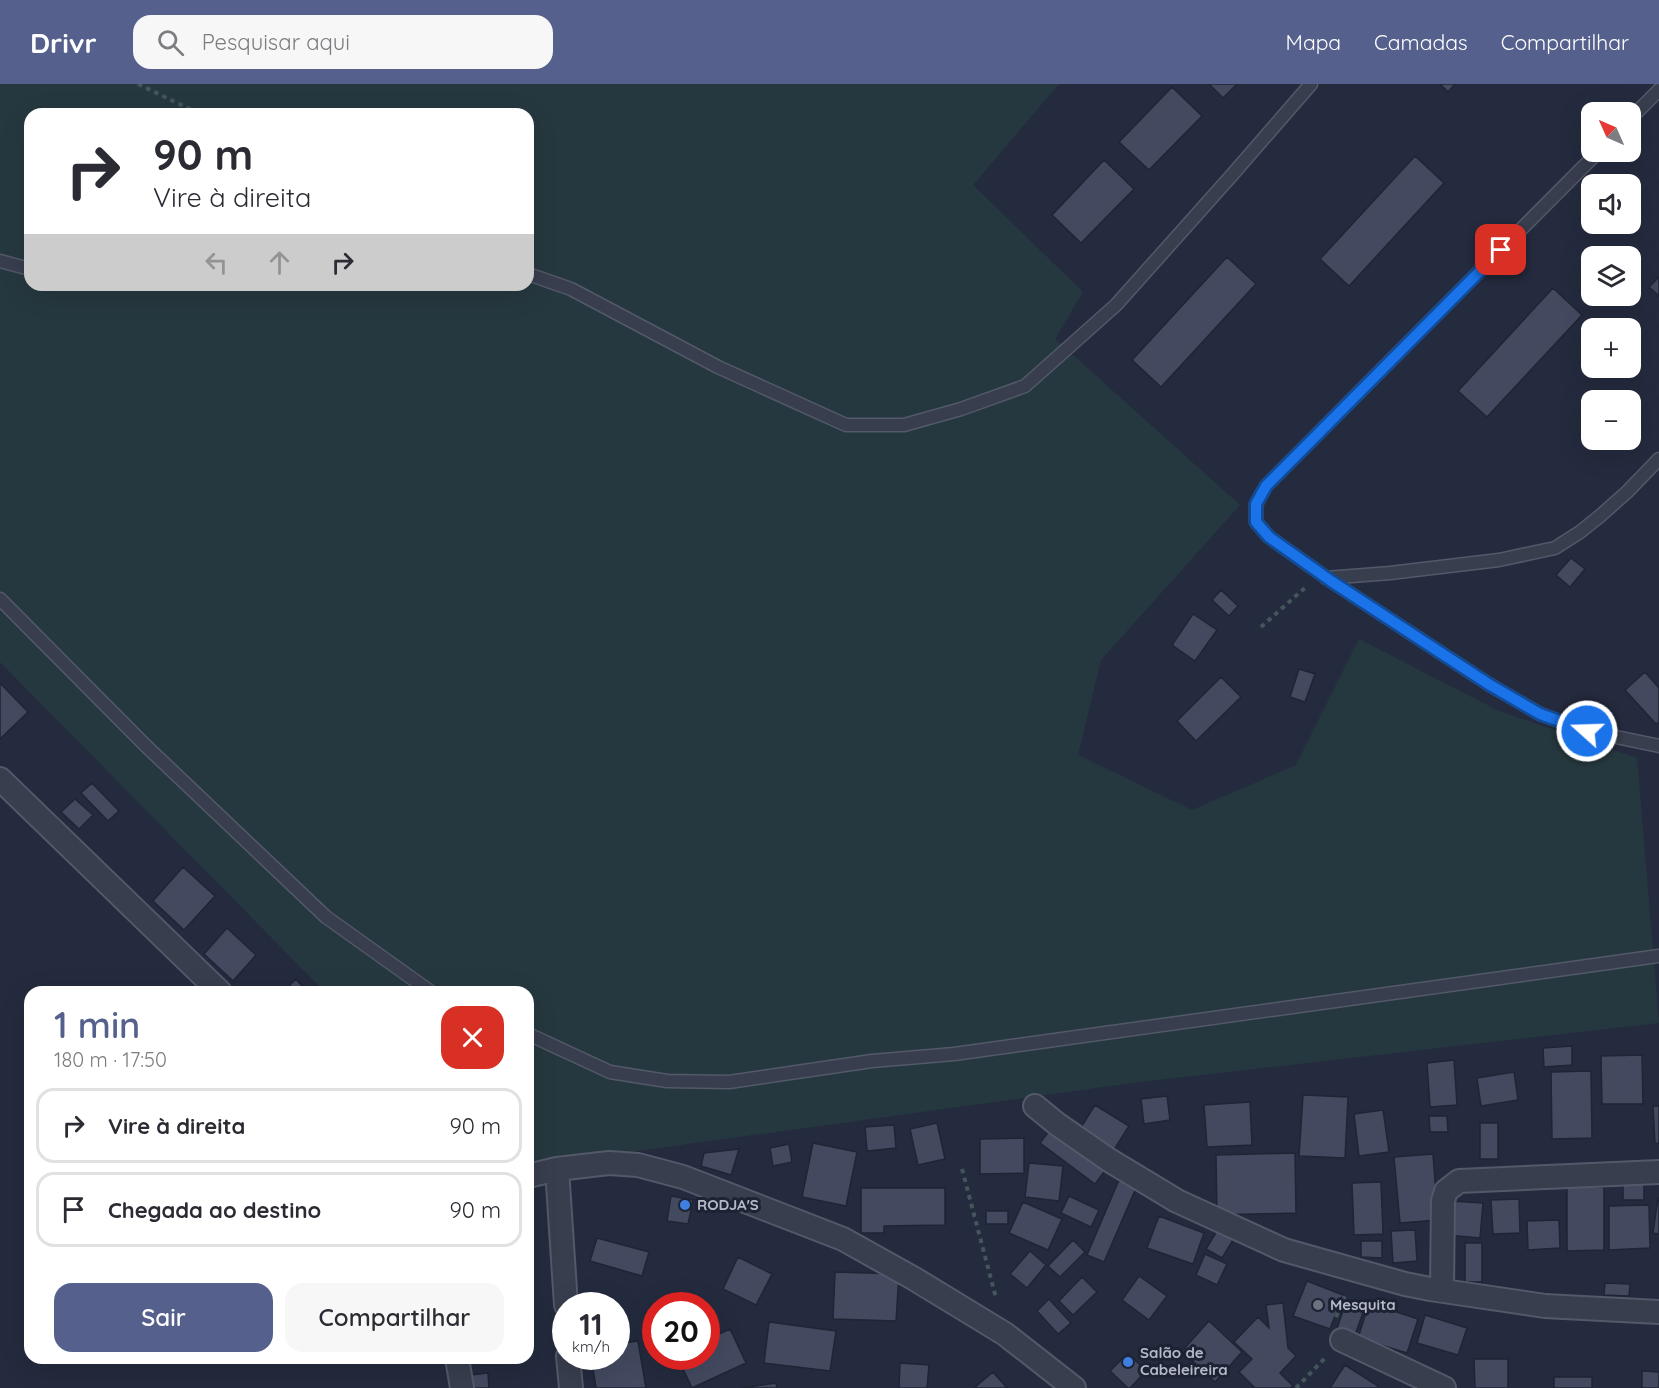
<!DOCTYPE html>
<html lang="pt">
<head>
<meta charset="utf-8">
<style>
  :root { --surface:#fff; --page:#f7f7f7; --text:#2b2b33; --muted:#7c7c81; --line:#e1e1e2; --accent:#55618c }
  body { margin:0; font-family:Quicksand,sans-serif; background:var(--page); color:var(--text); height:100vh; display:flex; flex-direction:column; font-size:22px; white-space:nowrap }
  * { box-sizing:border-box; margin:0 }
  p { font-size:20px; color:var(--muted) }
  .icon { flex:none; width:33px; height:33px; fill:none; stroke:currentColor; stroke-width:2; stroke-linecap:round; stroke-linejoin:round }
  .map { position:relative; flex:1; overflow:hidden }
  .panel { position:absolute; left:24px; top:902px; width:510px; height:378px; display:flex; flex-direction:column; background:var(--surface); border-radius:18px; box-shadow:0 6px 24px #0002 }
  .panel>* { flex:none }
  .banner { position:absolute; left:24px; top:24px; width:510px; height:183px; border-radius:18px; box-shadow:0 6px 24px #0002; background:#fff; color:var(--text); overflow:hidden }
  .needle { width:39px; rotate:315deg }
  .tools { position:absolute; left:1581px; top:18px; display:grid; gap:12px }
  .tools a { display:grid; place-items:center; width:60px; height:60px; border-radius:12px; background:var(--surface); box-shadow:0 6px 24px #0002; font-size:30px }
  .speed { position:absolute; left:552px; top:1208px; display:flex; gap:12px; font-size:30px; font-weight:700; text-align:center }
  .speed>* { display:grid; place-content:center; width:78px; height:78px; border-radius:50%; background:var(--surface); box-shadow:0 6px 24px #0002; line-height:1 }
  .speed small { font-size:15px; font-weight:400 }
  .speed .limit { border:9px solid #d22; background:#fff; color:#111 }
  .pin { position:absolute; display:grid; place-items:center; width:51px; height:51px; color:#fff; margin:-26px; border-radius:12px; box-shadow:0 3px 9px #0006 }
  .me { position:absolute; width:66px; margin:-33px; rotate:290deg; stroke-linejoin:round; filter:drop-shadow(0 0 4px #0008) }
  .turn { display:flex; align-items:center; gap:21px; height:126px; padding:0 30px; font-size:27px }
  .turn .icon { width:78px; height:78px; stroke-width:2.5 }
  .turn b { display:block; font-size:42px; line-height:51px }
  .lanes { display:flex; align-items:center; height:57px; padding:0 30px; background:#0003; justify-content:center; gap:30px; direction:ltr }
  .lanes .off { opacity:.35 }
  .round { display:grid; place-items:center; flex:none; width:63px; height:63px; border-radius:18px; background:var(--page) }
  .headline { display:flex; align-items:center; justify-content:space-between; height:102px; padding:0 30px }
  h1 { font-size:36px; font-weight:600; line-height:45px; color:var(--accent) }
  .primary-button { display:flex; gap:12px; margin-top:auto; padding:12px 30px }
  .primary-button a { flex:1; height:69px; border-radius:18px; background:var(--accent); color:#fff; font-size:24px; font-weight:600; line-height:69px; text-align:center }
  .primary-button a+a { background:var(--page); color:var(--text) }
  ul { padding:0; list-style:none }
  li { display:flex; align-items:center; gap:18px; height:75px; margin:0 12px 9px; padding:0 18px; border:3px solid var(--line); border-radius:18px }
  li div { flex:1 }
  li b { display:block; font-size:22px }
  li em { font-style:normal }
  header { display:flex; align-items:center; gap:36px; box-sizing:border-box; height:84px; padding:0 30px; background:var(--accent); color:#fff }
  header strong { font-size:28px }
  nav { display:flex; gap:33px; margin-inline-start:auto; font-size:21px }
  .search { width:420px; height:54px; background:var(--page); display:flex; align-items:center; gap:15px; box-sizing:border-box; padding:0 21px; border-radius:18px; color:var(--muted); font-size:22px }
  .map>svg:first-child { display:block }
</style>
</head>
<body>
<header>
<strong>Drivr</strong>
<div class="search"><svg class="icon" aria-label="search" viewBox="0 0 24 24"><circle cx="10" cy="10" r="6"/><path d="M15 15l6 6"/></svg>Pesquisar aqui</div>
<nav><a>Mapa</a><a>Camadas</a><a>Compartilhar</a></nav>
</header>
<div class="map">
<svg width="1659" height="1304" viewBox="0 0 1659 1304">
  <rect width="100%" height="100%" fill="#242b3e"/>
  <path fill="#26383f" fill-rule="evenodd" d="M0 0H1059L973 101 1083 208 1055 255 1240 421 1101 576 1078 671 1192 726 1296 681 1359 555 1499 627 1637 674 1659 939 1140 998 528 1082V908L324 907 0 578ZM30 30H528V201H30Z"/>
  <path fill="#434a60" stroke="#1f2535" stroke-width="1.5" d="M1209 0H1237L1223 14Z
    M1440 0H1455L1448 8Z
    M1172 3 1202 32 1149 86 1119 58Z
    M1415 72 1444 99 1349 202 1320 175Z
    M1104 76 1134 105 1081 159 1052 131Z
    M1227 173 1256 200 1161 303 1132 276Z
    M1659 193V212L1649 203Z
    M1553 204 1582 231 1487 333 1458 307Z
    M1571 474 1585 485 1570 503 1556 491Z
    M1221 506 1238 522 1229 532 1212 516Z
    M1193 530 1217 546 1195 577 1172 561Z
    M1299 585 1315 590 1305 618 1290 613Z
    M1645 588 1659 604V638L1656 640 1625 606Z
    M1221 593 1241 613 1196 657 1177 637Z
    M0 599 28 628 0 655Z
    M92 699 119 727 108 737 81 709Z
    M75 715 93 731 79 745 61 728Z
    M183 783 215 812 184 846 153 817Z
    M227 844 256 871 233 897 204 870Z
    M296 895 307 908H283Z
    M1572 962V981L1544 983 1543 964Z
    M1642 971 1643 1020H1602L1601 972Z
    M1454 976 1457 1021 1430 1023 1427 979Z
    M1591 987 1592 1054 1552 1055 1551 988Z
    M1514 988 1518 1016 1481 1022 1477 994Z
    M1303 1011 1348 1013 1345 1074 1299 1072Z
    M1167 1012 1170 1036 1144 1040 1141 1015Z
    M1250 1018 1252 1061 1207 1063 1204 1021Z
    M1095 1021 1129 1042 1112 1069 1078 1048Z
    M1653 1022H1659V1059L1655 1060Z
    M1383 1026 1389 1068 1359 1072 1354 1030Z
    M1429 1032H1447L1448 1048H1430Z
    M937 1039 945 1075 918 1081 910 1045Z
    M1480 1039H1498V1075H1480Z
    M894 1041 896 1064 867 1067 865 1043Z
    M1052 1043 1107 1084 1095 1100 1040 1059Z
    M1024 1054V1089L980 1090V1055Z
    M813 1059 857 1068 846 1122 802 1113Z
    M789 1060 792 1078 773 1082 770 1064Z
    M739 1065 731 1091 701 1082 704 1069Z
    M1295 1069 1296 1129 1217 1131 1216 1071Z
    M1433 1070 1438 1136 1400 1139 1394 1073Z
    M1029 1079 1063 1082 1059 1117 1025 1113Z
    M1623 1092 1644 1093V1116H1623Z
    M1119 1096 1136 1104 1104 1178 1087 1171Z
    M1381 1098 1383 1150 1354 1151 1352 1099Z
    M1567 1103H1604V1166L1567 1167Z
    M861 1104H945V1141L884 1142V1149H861Z
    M671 1112 693 1116 688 1140 667 1137Z
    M1069 1112 1099 1126 1091 1143 1061 1129Z
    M1658 1114H1659V1150L1653 1149Z
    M1519 1115 1520 1149 1493 1150 1491 1116Z
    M1450 1117 1483 1119 1480 1154 1447 1151Z
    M1023 1118 1062 1135 1048 1166 1009 1149Z
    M1649 1121 1650 1164 1609 1166V1122Z
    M986 1127H1008V1140H986Z
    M1159 1132 1204 1149 1193 1180 1147 1164Z
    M1559 1136 1560 1164 1528 1166 1527 1137Z
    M1415 1146 1417 1177 1393 1179 1391 1147Z
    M1217 1147 1233 1156 1222 1174 1206 1165Z
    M597 1154 649 1168 642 1192 590 1177Z
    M1073 1156 1085 1168 1060 1193 1048 1182Z
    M1361 1157H1382V1174L1361 1173Z
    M1465 1159H1482V1198H1465Z
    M1030 1167 1046 1181 1027 1204 1010 1190Z
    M1205 1170 1227 1180 1217 1201 1196 1191Z
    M738 1173 772 1190 756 1221 723 1205Z
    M835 1188 899 1190 896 1237 833 1235Z
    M1139 1192 1167 1212 1149 1236 1122 1216Z
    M1082 1193 1097 1208 1073 1231 1059 1217Z
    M528 1195H530V1263H528Z
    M1307 1197 1343 1211 1330 1245 1293 1232Z
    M1605 1199 1630 1200 1629 1212 1604 1211Z
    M1049 1215 1071 1239 1058 1250 1037 1227Z
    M1347 1216 1365 1223 1355 1251 1337 1244Z
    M1283 1219 1288 1264 1296 1272 1280 1289 1293 1302 1290 1304H1255L1239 1288 1252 1275 1234 1258 1258 1233 1269 1244 1266 1221Z
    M1369 1219 1418 1235 1407 1269 1358 1254Z
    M1425 1231 1467 1244 1458 1271 1417 1259Z
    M1209 1237 1242 1268 1215 1298 1182 1267Z
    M769 1238 836 1247 830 1287 764 1279Z
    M730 1245 746 1279 692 1304 677 1272H706V1256Z
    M638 1257 646 1304H596L591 1272H616V1260Z
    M1128 1269 1146 1287 1130 1304H1128L1110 1287Z
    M480 1274H504V1281H480Z
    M1474 1275H1508V1304H1475Z
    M900 1279 929 1281 927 1304H899Z
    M1345 1281 1378 1302 1377 1304H1330Z
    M1642 1287 1659 1288V1304H1642Z
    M993 1288 1007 1304H974Z
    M488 1289 489 1304H472L470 1291Z
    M1554 1293H1592V1304H1554Z
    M776 1299 777 1304H742Z"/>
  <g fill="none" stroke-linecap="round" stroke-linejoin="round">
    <g stroke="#535969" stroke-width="15">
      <path id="lane" d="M1630 35 1659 6
        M1598 68 1266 402 1256 420V438L1269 453 1331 497 1490 601 1540 630 1587 647 1659 662
        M0 177 30 185
        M528 190 571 205 718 283 846 341H904L961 325 1025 302 1116 221 1232 91 1311 0
        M1326 494 1390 489 1499 476 1555 464 1580 448 1600 432 1627 408 1659 375
        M0 515 146 662 326 833 431 908
        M528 950 610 988 667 997 729 998 872 977 954 970 1659 872"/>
    </g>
    <g stroke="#535969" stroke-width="26">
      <path id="street" d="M0 695 220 908
        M1035 1022 1057 1040 1109 1076 1177 1117 1284 1166 1405 1200 1430 1205 1545 1222 1659 1228
        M557 1085 566 1221
        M528 1092 557 1085 609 1079 638 1081 683 1093 843 1155 913 1194 1005 1250 1074 1304
        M1442 1206 1443 1117 1446 1107 1459 1097 1659 1088
        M1342 1256 1444 1304
        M568 1272 571 1304
        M457 1274 462 1304"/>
    </g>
    <path stroke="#44555c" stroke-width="4" stroke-dasharray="4.5 4.5" stroke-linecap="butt" d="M138 0 200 30
      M1261 543 1306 503
      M962 1085 996 1214
      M1336 1233 1346 1209
      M1296 1304 1325 1274"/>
    <use href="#lane" stroke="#383e4e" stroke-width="12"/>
    <use href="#street" stroke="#383e4e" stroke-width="22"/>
  </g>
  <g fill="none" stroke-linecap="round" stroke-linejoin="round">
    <g stroke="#114b97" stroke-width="15">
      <path id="route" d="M1501 166 1266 402 1256 420V438L1269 453 1331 497 1490 601 1540 630 1587 647"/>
    </g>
    <use href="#route" stroke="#1a73e8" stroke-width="10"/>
  </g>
  <g fill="#3f7fe0" stroke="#1d2333" stroke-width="2">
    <circle cx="685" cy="1121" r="6"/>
    <circle cx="1128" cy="1278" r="6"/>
  </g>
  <circle fill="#6b7280" stroke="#1d2333" stroke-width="2" cx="1318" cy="1221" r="6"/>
  <g text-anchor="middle" stroke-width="6" stroke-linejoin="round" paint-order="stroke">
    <g font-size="15" font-weight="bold" fill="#b4b9c9" stroke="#1d2333" text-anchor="start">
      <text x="697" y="1126">RODJA'S</text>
      <text x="1330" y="1226">Mesquita</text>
      <text x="1140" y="1274">Salão de<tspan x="1140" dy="17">Cabeleireira</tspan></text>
    </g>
  </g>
</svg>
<div class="tools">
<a><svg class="needle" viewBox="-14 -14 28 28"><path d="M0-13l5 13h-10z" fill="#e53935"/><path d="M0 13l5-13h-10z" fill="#7c7c81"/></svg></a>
<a><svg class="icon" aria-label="sound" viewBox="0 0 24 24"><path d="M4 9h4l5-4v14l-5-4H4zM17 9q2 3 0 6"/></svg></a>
<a><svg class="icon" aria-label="layers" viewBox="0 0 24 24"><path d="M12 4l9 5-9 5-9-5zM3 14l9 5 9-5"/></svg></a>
<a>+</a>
<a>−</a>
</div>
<div class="speed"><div>11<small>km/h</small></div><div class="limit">20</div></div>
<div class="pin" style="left:1501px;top:166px;background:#d93025"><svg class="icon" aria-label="arrive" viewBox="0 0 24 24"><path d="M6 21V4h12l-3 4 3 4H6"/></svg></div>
<svg class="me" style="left:1587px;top:647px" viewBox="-20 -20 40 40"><circle r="17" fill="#1a73e8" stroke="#fff" stroke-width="3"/><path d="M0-11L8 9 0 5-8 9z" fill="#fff"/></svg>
<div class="banner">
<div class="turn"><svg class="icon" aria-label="right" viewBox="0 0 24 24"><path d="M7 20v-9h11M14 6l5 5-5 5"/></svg><div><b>90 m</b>Vire à direita</div></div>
<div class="lanes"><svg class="icon off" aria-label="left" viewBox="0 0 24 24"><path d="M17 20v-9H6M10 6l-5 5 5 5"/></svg><svg class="icon off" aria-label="ahead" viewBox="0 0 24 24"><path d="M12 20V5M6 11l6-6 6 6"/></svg><svg class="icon" aria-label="right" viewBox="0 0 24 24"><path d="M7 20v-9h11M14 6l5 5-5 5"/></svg></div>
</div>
<section class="panel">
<div class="headline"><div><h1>1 min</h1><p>180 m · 17:50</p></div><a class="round" style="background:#d93025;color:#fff"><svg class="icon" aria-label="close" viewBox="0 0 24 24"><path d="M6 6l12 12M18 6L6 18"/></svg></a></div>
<ul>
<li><svg class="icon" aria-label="right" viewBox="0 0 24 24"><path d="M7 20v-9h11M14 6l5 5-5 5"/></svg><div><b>Vire à direita</b></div><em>90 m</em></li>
<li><svg class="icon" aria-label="arrive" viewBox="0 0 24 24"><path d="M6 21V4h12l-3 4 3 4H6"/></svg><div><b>Chegada ao destino</b></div><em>90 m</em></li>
</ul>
<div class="primary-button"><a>Sair</a><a>Compartilhar</a></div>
</section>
</div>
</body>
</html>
